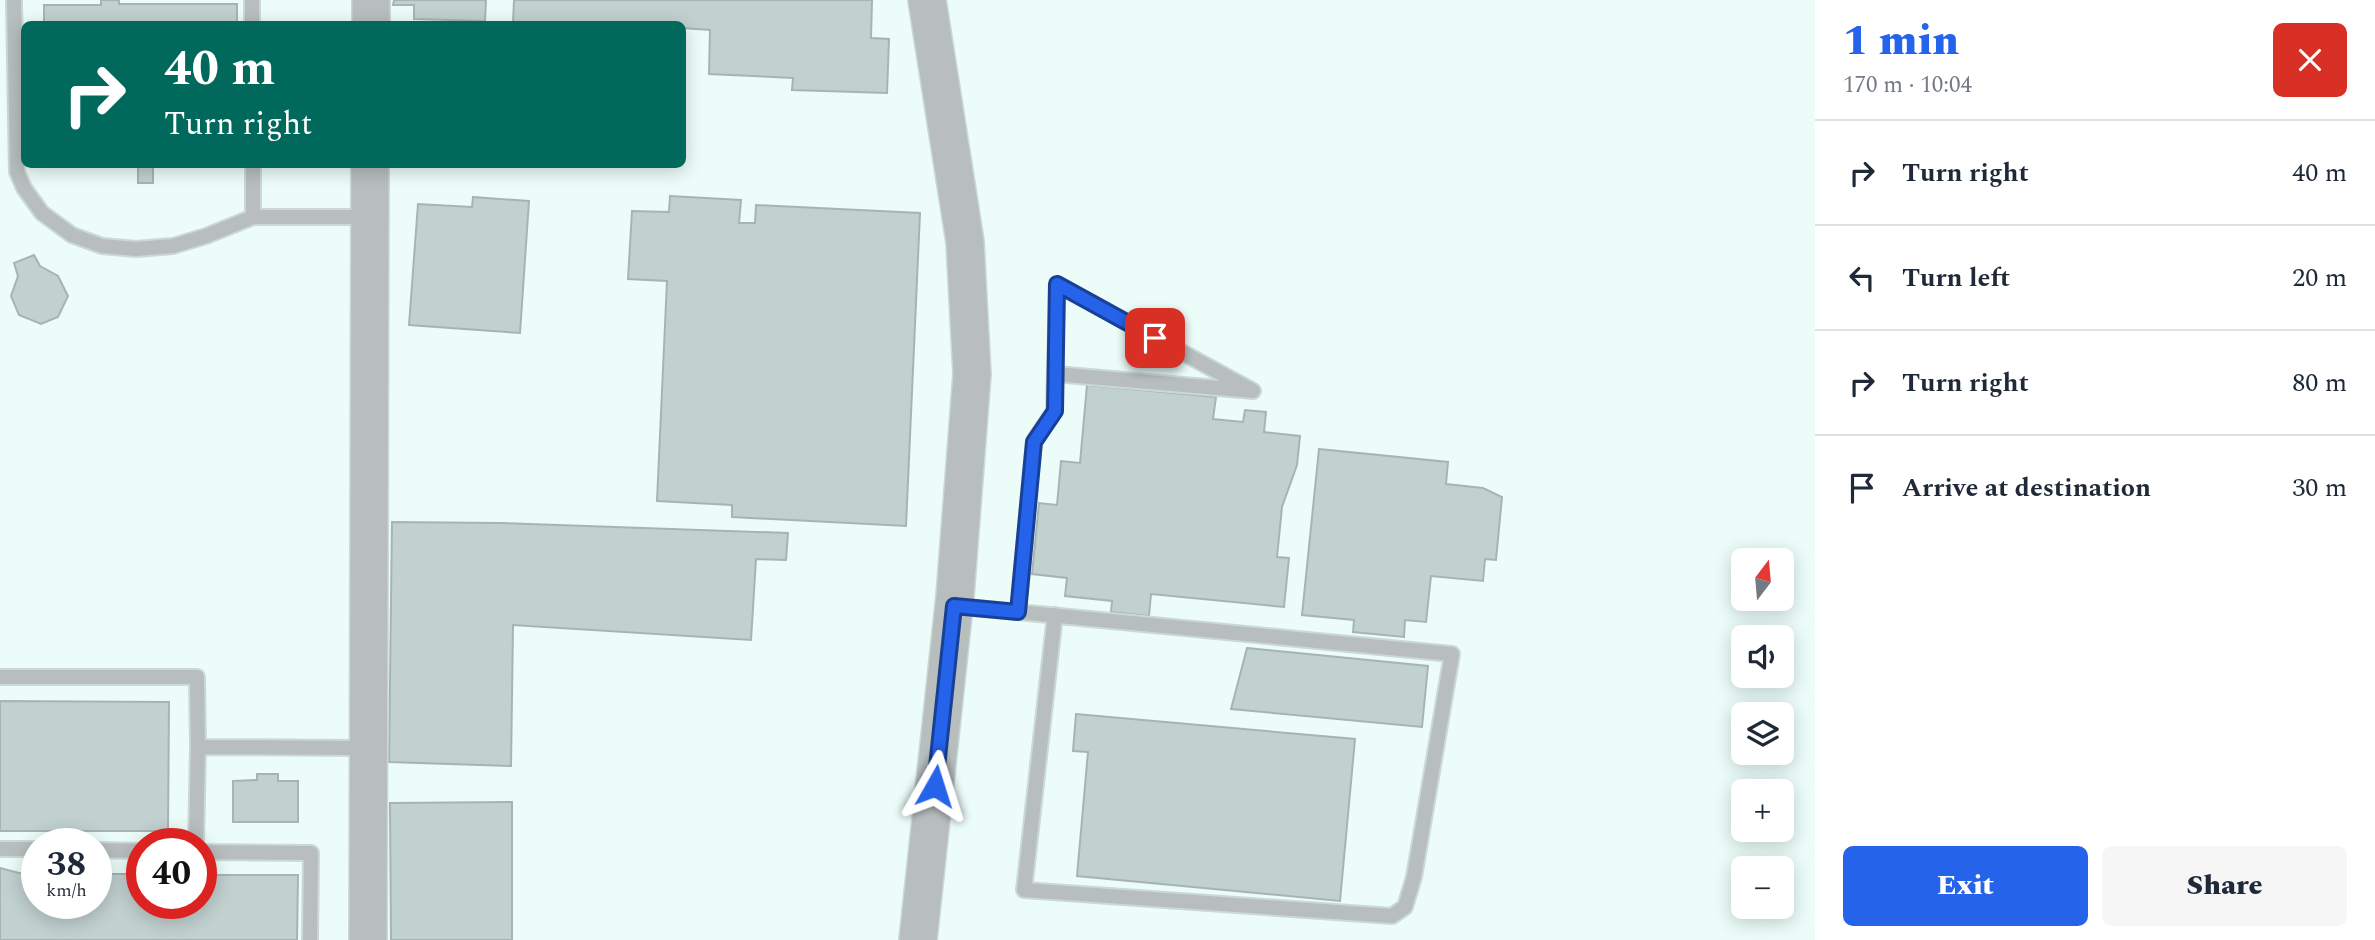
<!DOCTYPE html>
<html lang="en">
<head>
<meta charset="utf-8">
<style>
  :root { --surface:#fff; --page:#f6f6f7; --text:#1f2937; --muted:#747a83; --line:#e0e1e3; --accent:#2563eb }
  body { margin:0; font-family:Spectral,serif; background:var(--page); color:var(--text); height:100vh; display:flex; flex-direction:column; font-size:26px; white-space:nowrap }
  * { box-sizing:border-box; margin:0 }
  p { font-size:23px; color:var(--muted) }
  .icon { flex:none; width:38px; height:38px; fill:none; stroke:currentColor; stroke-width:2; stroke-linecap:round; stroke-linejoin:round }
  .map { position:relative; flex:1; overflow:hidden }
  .panel { display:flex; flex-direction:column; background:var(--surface); width:560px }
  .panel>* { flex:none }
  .banner { position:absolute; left:21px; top:21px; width:665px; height:147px; border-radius:10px; box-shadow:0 4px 18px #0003; background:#00695c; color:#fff; overflow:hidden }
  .needle { width:46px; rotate:16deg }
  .buttons { position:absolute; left:1731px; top:548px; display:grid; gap:14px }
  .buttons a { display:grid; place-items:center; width:63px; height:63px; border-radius:10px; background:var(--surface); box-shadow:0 4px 18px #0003; font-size:35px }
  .speed { position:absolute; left:21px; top:828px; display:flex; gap:14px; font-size:35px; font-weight:700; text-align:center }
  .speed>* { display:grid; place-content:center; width:91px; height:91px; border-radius:50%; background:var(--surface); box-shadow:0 4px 18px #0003; line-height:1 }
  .speed small { font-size:18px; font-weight:400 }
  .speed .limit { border:10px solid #d22; background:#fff; color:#111 }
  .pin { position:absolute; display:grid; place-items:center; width:60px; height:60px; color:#fff; margin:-30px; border-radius:14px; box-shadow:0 4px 10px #0006 }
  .me { position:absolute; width:77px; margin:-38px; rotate:6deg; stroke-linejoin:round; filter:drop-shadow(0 0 5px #0008) }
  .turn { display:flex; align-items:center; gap:24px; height:147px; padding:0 28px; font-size:32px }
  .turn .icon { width:91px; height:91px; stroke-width:2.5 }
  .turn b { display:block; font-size:49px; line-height:60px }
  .round { display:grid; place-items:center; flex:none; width:74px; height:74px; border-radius:10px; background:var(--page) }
  .headline { display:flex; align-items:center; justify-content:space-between; height:119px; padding:0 28px }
  h1 { font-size:42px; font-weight:800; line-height:52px; color:var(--accent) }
  .action { display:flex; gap:14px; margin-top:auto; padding:14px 28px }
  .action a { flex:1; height:80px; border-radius:10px; background:var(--accent); color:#fff; font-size:28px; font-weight:800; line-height:80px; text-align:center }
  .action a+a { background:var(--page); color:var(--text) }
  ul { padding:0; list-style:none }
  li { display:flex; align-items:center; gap:21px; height:105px; padding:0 28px; border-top:2px solid var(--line) }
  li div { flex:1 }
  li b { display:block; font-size:26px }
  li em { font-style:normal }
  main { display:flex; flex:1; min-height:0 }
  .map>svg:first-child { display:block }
</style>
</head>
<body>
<main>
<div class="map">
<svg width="1815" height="940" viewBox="0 0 1815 940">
  <rect width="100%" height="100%" fill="#ebfcf9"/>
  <path fill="#c1d1cf" stroke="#a6b5b3" stroke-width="2" d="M101 0H119V4H237V24H44V5H101Z
    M394 0H486L485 21 414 19V5H393Z
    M514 0H872L871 38 889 39 887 93 792 90 793 78 709 74 710 30 682 28V24L513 22Z
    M138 164H153V183H138Z
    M670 196 741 200 739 223H755L756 205 920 213 906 526 732 517V505L657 501 667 281 628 279 632 211 669 212Z
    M473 197 529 201 520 333 409 325 418 204 472 207Z
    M34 255 40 266 58 276 68 296 58 317 41 324 19 315 11 296 18 276 14 263Z
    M1087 385 1216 397 1213 419 1243 422 1245 410 1266 412 1264 432 1300 436 1297 465 1282 507 1277 557 1289 558 1284 607 1151 594 1149 616 1111 612 1112 601 1065 596 1067 578 1032 574 1039 503 1057 505 1061 461 1080 463Z
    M1319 449 1448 462 1446 484 1483 488 1502 497 1496 560 1485 559 1483 581 1431 576 1426 622 1405 620 1404 637 1353 632 1354 620 1302 615Z
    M392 522 500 523 788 533 786 560 756 559 751 640 513 625 511 766 389 762Z
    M1247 648 1428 666 1422 727 1231 709Z
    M0 701 169 702 168 831H0Z
    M1076 714 1355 739 1340 901 1077 876 1088 752 1073 751Z
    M257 774H278V781H298V822H233V781L257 780Z
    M512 802V940H391L390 803Z
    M0 868 19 873H37V903H96V874H142V903H201V875H298L297 940H0Z"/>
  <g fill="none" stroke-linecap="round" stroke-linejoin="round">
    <g stroke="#cad9d6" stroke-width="18">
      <path id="service" d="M14 0 17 172 24 188 42 213 72 235 102 246 136 249 173 246 206 236 253 217H369
        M252 0V24
        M253 164V217
        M955 606 1018 612 1452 654 1414 877 1405 907 1392 916 1024 890 1055 615
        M1018 612 1034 441 1054 411 1057 284 1253 391 1055 374
        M0 677H197L198 747 367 748
        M196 844 198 747
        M0 849H37
        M96 850 142 851
        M201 852 311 853 310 940"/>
    </g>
    <g stroke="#cad9d6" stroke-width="40">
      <path id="tertiary" d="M371 24V0
        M368 940 370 164
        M918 940 955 596 972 374 965 242 927 0"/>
    </g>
    <use href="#service" stroke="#b7bebd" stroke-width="14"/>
    <use href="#tertiary" stroke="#b7bebd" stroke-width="37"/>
  </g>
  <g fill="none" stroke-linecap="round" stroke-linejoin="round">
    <g stroke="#184099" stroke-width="18">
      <path id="route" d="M935 786 954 606 1018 612 1034 442 1055 411 1057 284 1155 338"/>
    </g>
    <use href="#route" stroke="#2563eb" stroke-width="12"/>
  </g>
</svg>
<div class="buttons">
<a><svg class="needle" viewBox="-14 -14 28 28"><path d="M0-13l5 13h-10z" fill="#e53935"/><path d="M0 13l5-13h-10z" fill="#747a83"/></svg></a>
<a><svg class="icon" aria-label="sound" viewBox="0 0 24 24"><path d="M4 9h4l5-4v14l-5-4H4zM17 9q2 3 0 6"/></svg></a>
<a><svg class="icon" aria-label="layers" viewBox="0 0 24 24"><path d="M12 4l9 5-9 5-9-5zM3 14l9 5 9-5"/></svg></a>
<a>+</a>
<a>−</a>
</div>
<div class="speed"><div>38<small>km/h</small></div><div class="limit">40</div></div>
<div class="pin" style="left:1155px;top:338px;background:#d93025"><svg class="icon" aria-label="arrive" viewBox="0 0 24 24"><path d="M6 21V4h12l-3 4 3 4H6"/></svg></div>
<svg class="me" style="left:935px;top:786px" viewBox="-20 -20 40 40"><path d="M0-17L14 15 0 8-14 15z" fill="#2563eb" stroke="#fff" stroke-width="4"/></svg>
<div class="banner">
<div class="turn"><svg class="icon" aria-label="right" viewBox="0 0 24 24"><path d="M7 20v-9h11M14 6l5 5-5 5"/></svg><div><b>40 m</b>Turn right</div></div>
</div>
</div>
<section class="panel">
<div class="headline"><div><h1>1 min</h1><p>170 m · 10:04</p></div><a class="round" style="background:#d93025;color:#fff"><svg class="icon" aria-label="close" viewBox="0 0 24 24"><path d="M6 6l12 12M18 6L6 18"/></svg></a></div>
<ul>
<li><svg class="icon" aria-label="right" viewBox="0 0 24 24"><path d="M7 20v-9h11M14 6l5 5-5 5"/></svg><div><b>Turn right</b></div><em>40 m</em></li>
<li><svg class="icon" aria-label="left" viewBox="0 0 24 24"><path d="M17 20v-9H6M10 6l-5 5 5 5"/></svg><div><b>Turn left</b></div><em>20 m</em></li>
<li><svg class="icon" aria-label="right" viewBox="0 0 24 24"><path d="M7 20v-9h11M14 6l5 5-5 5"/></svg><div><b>Turn right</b></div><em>80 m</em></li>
<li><svg class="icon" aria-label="arrive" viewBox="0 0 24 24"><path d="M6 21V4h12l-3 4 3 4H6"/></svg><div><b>Arrive at destination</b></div><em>30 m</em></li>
</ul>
<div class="action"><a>Exit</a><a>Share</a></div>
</section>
</main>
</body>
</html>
